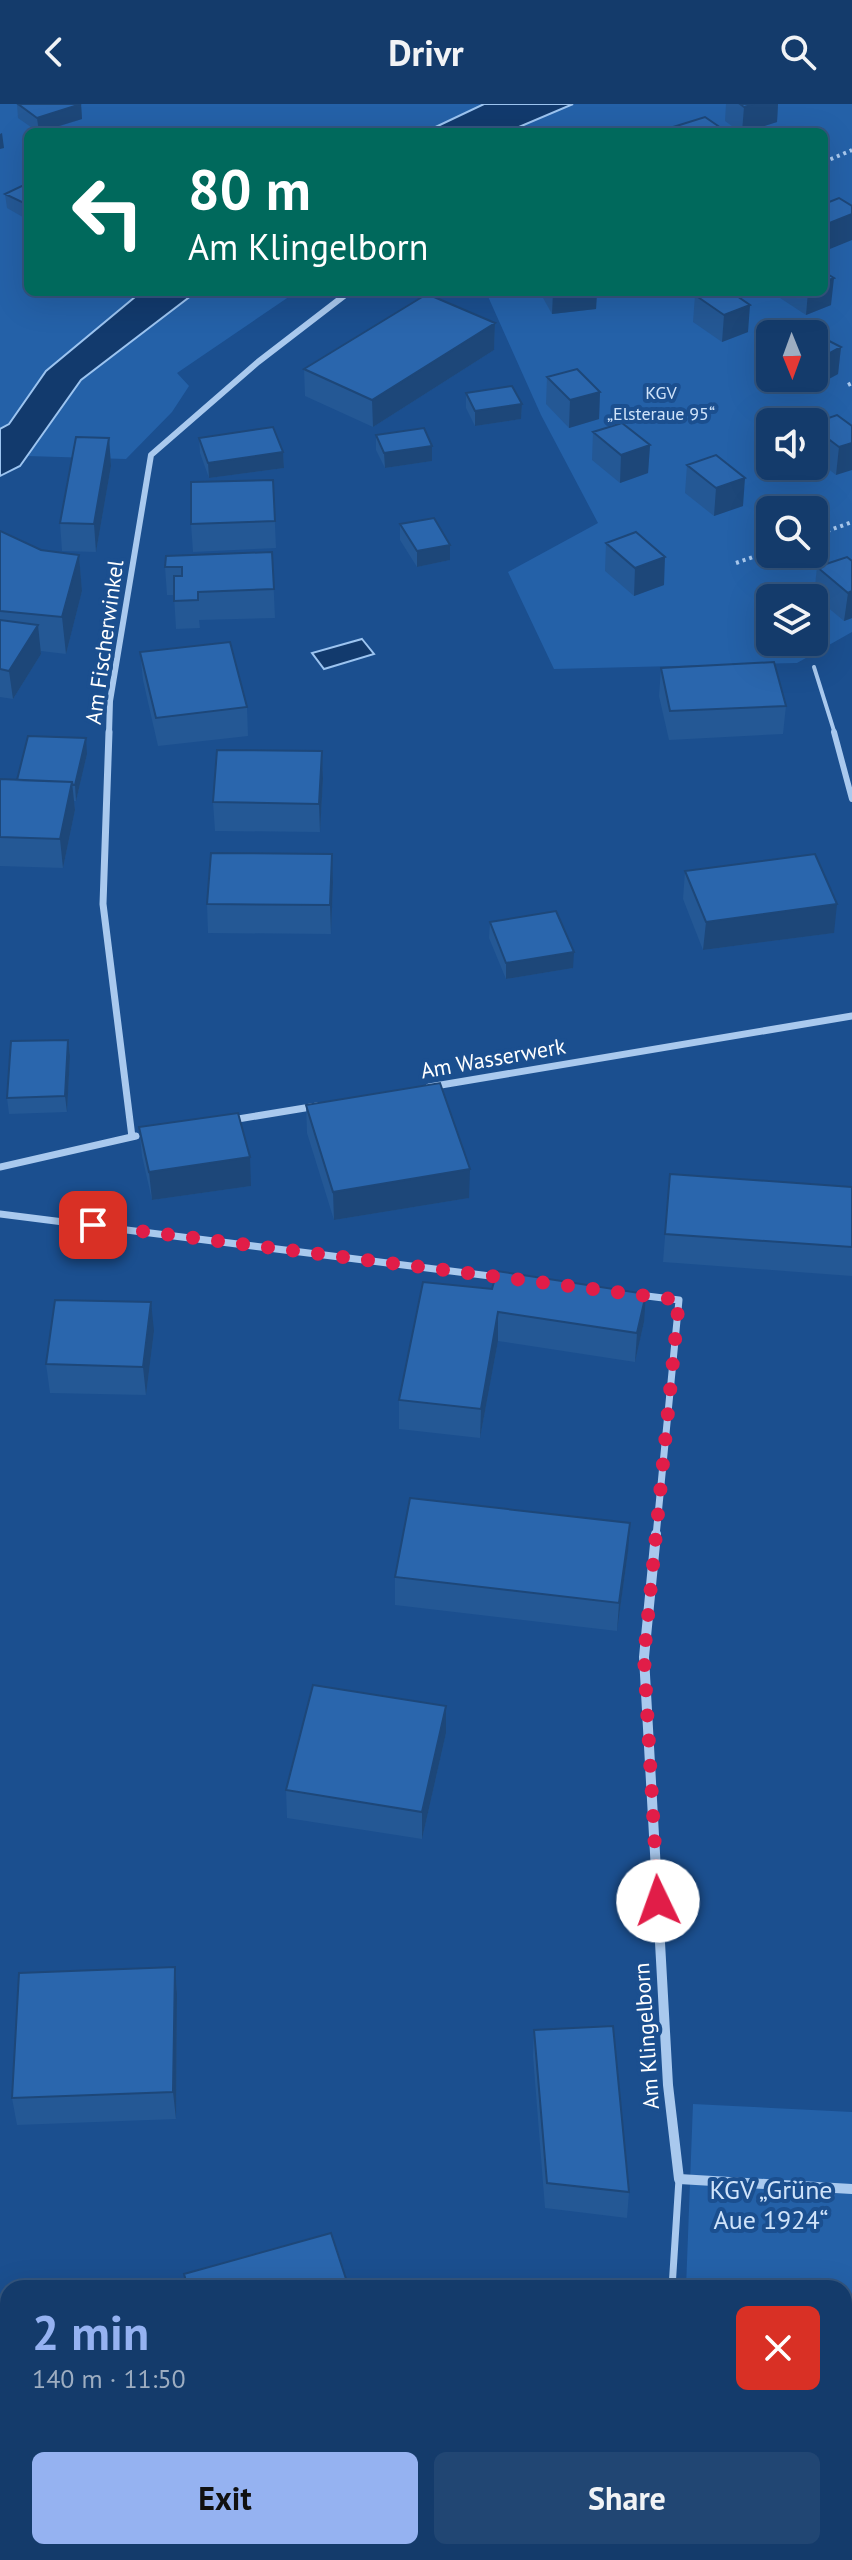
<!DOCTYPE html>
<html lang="en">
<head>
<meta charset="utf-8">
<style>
  :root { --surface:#143b6b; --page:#214673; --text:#f1f3f6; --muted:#9dadc1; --line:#33557e; --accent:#95b2f1 }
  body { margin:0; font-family:"PT Sans",sans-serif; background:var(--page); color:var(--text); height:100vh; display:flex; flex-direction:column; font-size:30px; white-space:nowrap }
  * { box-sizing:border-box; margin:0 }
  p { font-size:26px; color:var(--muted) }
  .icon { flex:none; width:44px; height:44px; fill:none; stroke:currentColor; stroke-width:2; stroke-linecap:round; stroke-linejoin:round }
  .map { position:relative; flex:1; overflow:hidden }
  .panel { position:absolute; left:0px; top:2176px; width:852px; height:280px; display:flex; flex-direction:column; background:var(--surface); border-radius:24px 24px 0 0; box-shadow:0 8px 32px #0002,0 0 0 2px var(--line) }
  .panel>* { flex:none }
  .hud { position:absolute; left:24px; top:24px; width:804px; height:168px; border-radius:12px; box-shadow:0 8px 32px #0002,0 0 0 2px var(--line); background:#00695c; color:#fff; overflow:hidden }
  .needle { width:52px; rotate:179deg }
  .fabs { position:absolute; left:756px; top:216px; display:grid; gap:16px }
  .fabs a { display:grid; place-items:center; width:72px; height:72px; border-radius:12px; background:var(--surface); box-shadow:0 8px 32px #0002,0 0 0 2px var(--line); font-size:40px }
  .pin { position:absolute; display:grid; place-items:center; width:68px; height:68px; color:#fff; margin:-34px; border-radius:16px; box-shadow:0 4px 12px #0006 }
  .me { position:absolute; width:88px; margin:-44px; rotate:357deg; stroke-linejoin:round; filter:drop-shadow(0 0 6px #0008) }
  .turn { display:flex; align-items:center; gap:28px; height:168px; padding:0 32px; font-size:36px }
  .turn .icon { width:104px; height:104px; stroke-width:2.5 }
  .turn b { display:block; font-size:56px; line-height:68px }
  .round { display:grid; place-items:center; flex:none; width:84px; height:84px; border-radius:12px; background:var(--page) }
  .summary { display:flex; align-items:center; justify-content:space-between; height:136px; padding:0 32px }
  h1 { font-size:48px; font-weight:700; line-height:60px; color:var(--accent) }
  .action { display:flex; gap:16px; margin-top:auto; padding:16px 32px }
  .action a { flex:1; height:92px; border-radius:12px; background:var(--accent); color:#111; font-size:32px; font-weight:700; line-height:92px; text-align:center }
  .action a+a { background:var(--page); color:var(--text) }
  header { display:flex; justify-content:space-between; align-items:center; height:104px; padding:0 32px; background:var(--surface); font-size:36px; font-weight:700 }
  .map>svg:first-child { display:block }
</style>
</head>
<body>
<header><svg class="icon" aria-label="back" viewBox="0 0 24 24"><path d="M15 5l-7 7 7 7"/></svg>Drivr<svg class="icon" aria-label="search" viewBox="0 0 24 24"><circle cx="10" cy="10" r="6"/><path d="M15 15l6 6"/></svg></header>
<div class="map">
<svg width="852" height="2456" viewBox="0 0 852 2456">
  <rect width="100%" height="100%" fill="#1b4f8f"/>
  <path fill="#2461a8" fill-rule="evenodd" d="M0 0H484L425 28H28V188H141L46 267 9 320 0 325Z
    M573 0H852V528L797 559 554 565 508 468 598 419 541 311 486 188H824V28H507ZM770 230H814V274H770ZM770 318H814V362H770ZM770 406H814V450H770ZM770 494H814V538H770Z
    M196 188H296L177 269 189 282 172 308 126 355 27 352 81 276Z
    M693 2000 852 2008V2456H737L735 2448H844V2184H686Z"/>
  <path fill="#123a6d" stroke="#9cc4f0" stroke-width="2" d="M484 0H573L507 28H425Z
    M141 188H196L81 276 20 362 0 372V325L9 320 46 267Z
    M362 535 374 550 324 565 312 549Z"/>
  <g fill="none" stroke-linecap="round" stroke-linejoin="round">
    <path stroke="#a9c9ee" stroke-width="4" stroke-dasharray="3 4" stroke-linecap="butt" d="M824 58 852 46
      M848 281 852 279
      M814 432 852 418
      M736 459 770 447"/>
    <path stroke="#a9c9ee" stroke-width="6" stroke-dasharray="5 7" stroke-linecap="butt" d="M717 2448 719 2456"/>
    <path stroke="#a9c9ee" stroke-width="4" d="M814 563 835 630"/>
    <path stroke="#a9c9ee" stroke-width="6" d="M834 628 852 695"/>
    <path stroke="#a9c9ee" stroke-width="7" d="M672 2184 679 2075
      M582 2456 584 2448"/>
    <path stroke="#a9c9ee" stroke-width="6" d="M109 630 110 597 151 351 258 258 349 188"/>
    <path stroke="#a9c9ee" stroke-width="7" d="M109 628 103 800 132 1033
      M429 983 852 912
      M232 1016 317 1002
      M0 1063 136 1032
      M0 1110 506 1174
      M639 1191 679 1196 656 1432"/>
    <path stroke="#a9c9ee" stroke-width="10" d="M656 1430 644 1553 668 1981 679 2075 852 2085"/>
  </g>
  <path fill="#245895" d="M17 0H81L82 15 42 28H38L18 14Z
    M726 0H778L777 18 746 28H740L725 17Z
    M28 79V116L7 104 5 90Z
    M824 100 852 102 825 147H824Z
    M543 188H597L596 205 552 210 543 194Z
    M777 188H824L831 201 806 211 777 192Z
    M695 191 748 228 722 238 693 218Z
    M495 219 494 246 373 323 305 292 304 265Z
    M814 230 841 243 838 270 816 282 800 274H814Z
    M547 273 600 288 599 315 569 324 546 300Z
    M466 289 522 300 521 315 475 322 466 304Z
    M814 319 852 322 836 371 814 354Z
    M593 328 650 341 648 369 620 379 592 356Z
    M376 331 432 342V357L385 364 376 346Z
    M109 334 111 362 96 448 62 447 60 419Z
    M199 334 283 348 284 364 209 374 200 349Z
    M687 361 743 402 714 412 685 389Z
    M273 376 276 444 193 448 191 420Z
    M400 420 450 441V456L417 463 400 436Z
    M0 427 41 446 79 451 82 487 66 550 41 547V550L13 595 0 593Z
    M606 439 664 481 634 492 605 467Z
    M272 448 275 514 199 516 200 524 176 525 174 491H167L165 463Z
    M852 457V514L844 517 814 492 817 463Z
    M140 548 247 603 248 632 158 642 143 576Z
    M661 564 786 602 783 630 669 636 659 592Z
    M322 647 323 675 320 728 215 727 213 698Z
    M87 650 76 697H74L75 706 63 764 0 762V675L17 676Z
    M332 750 333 779 331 830 208 829 207 800Z
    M685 767 834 829 703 846 683 795Z
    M490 818 573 864 506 875 489 834Z
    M68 936 70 952 67 1008 9 1010 7 994Z
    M306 1001 469 1094 334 1116 307 1029Z
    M139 1023 251 1082 152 1096 142 1052Z
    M670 1070 852 1083V1172L663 1158Z
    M423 1178 644 1218 635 1258 498 1237 480 1334 399 1325V1296Z
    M154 1227 146 1291 50 1289 46 1260Z
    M628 1448 617 1527 395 1501V1473Z
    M446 1602V1629L422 1735 287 1714 286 1686Z
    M175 1863 177 1890 176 2015 17 2021 12 1994Z
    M534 1926 629 2088 627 2114 545 2104 533 1952Z
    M321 2448H455L444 2456H327Z"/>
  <path fill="#1d4779" d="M81 0 82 15 39 28 37 14Z
    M754 0H778L777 18 746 28H742L744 3Z
    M2 29 4 44 0 45V30Z
    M852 110V136L825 147 827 120Z
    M834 174 831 201 806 211 808 188H824V178Z
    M553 188H597L596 205 552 210Z
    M750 201 748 228 722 238 724 211Z
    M495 219 494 246 373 323 372 296Z
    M841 243 838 270 816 282 819 255Z
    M600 288 599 315 569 324 570 296Z
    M522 300 521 315 475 322V307Z
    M109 334 111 362 96 448 94 420Z
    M852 339V366L836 371 839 343Z
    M650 341 648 369 620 379 621 351Z
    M432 342V357L385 364 384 349Z
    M283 348 284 364 209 374 208 359Z
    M745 374 743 402 714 412 716 384Z
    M450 441V456L417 463V447Z
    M79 451 82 487 66 550 62 513Z
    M665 453 664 481 634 492 635 464Z
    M852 487V514L844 517 848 489Z
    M38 521 41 550 13 595 9 567Z
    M86 634 87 650 76 697 75 681Z
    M322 647 323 675 320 728 319 700Z
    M72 678 75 706 63 764 60 735Z
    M332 750 333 779 331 830 330 801Z
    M837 800 834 829 703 846 706 818Z
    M574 848 573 864 506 875V859Z
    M68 936 70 952 67 1008 65 992Z
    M250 1053 251 1082 152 1096 149 1068Z
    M470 1065 469 1094 334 1116 333 1088Z
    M646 1190 644 1218 635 1258 637 1229Z
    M151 1198 154 1227 146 1291 143 1263Z
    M498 1208V1237L480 1334 481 1305Z
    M630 1419 628 1448 617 1527 619 1499Z
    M446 1602V1629L422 1735V1708Z
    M175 1863 177 1890 176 2015 173 1988Z
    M422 2448H455L444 2456H411Z"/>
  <path fill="#2a66ad" stroke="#1d4779" stroke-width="2" d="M18 0H81L37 14Z
    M740 0H754L744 3Z
    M705 13 724 26 716 28H675L670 24Z
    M28 79V101L5 90Z
    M839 94 852 102V110L827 120 824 118V100Z
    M824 168 834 174 824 178Z
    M702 188H731L750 201 724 211 695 191Z
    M427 190 495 219 372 296 304 265Z
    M806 225 841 243 819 255 814 252V230H796Z
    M577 265 600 288 570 296 547 273Z
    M512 282 522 300 475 307 466 289Z
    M837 311 852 322V339L839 343 814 324V319Z
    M622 319 650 341 621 351 593 328Z
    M273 323 283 348 208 359 199 334Z
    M424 324 432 342 384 349 376 331Z
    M76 333 109 334 94 420 60 419Z
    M716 351 745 374 716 384 687 361Z
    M273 376 275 417 191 420V378Z
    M434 414 450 441 417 447 400 420Z
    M0 427 41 446 79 451 62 513 0 507Z
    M636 428 665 453 635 464 606 439Z
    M272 448 274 485 198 488V496L174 497V472H182V463H165L166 452Z
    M847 453 852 457V487L848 489 817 463Z
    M0 516 38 521 9 567 0 565Z
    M230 538 247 603 156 614 140 548Z
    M774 558 786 602 670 607 661 564Z
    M28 632 86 634 75 681H73L72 678 17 676Z
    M217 646 322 647 319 700 213 698Z
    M0 675 72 678 60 735 0 733Z
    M211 749 332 750 330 801 207 800Z
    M815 750 837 800 706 818 685 767Z
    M556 807 574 848 506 859 490 818Z
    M68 936 65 992 7 994 11 937Z
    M440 979 470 1065 333 1088 306 1001Z
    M238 1009 250 1053 149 1068 139 1023Z
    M670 1070 852 1083V1143L665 1130Z
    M497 1167 646 1190 637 1229 498 1208 481 1305 399 1296 423 1178 492 1185Z
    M55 1196 151 1198 143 1263 46 1260Z
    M410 1394 630 1419 619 1499 395 1473Z
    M313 1581 446 1602 422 1708 286 1686Z
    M175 1863 173 1988 12 1994 19 1869Z
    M613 1922 629 2088 547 2079 534 1926Z
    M331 2129 349 2184H188L184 2170Z
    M336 2448H422L411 2456H342Z"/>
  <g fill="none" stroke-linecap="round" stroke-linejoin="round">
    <path stroke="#e11d48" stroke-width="14" stroke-dasharray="0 25.2" d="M93 1121 679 1196 644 1553 658 1797"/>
  </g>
  <g text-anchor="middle" stroke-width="8" stroke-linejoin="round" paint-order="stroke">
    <g font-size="18" fill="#cfe3fa" stroke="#1b4f8f">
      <text x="661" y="295">KGV<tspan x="661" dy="21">„Elsteraue 95“</tspan></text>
    </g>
    <g font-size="22" fill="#fff" stroke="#1b4f8f">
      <text transform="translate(104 538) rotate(-82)" y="8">Am Fischerwinkel</text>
      <text transform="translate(493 954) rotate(-10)" y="8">Am Wasserwerk</text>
      <text transform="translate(646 1932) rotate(-94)" y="8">Am Klingelborn</text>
    </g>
    <g font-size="26" fill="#cfe3fa" stroke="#1b4f8f">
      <text x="771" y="2095">KGV „Grüne<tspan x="771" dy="30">Aue 1924“</tspan></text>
    </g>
  </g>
</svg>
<div class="fabs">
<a><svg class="needle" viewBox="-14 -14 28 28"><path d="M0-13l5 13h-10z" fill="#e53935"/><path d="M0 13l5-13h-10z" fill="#9dadc1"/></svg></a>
<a><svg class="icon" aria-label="sound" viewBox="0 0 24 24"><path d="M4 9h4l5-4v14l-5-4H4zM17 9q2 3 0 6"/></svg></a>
<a><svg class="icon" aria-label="search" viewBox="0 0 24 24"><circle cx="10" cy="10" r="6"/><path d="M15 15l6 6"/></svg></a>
<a><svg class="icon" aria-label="layers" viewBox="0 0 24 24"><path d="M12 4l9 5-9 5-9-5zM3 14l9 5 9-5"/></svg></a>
</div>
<div class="pin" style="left:93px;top:1121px;background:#d93025"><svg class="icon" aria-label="arrive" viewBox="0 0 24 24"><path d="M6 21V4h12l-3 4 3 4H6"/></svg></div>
<svg class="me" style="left:658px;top:1797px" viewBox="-20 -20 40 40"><circle r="19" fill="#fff"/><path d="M0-13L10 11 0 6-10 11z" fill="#e11d48"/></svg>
<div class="hud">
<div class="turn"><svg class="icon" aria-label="left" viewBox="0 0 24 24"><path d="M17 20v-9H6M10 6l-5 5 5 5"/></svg><div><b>80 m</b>Am Klingelborn</div></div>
</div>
<section class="panel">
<div class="summary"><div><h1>2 min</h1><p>140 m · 11:50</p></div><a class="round" style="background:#d93025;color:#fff"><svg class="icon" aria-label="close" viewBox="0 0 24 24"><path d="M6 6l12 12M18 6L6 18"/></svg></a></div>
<div class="action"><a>Exit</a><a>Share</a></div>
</section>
</div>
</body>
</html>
